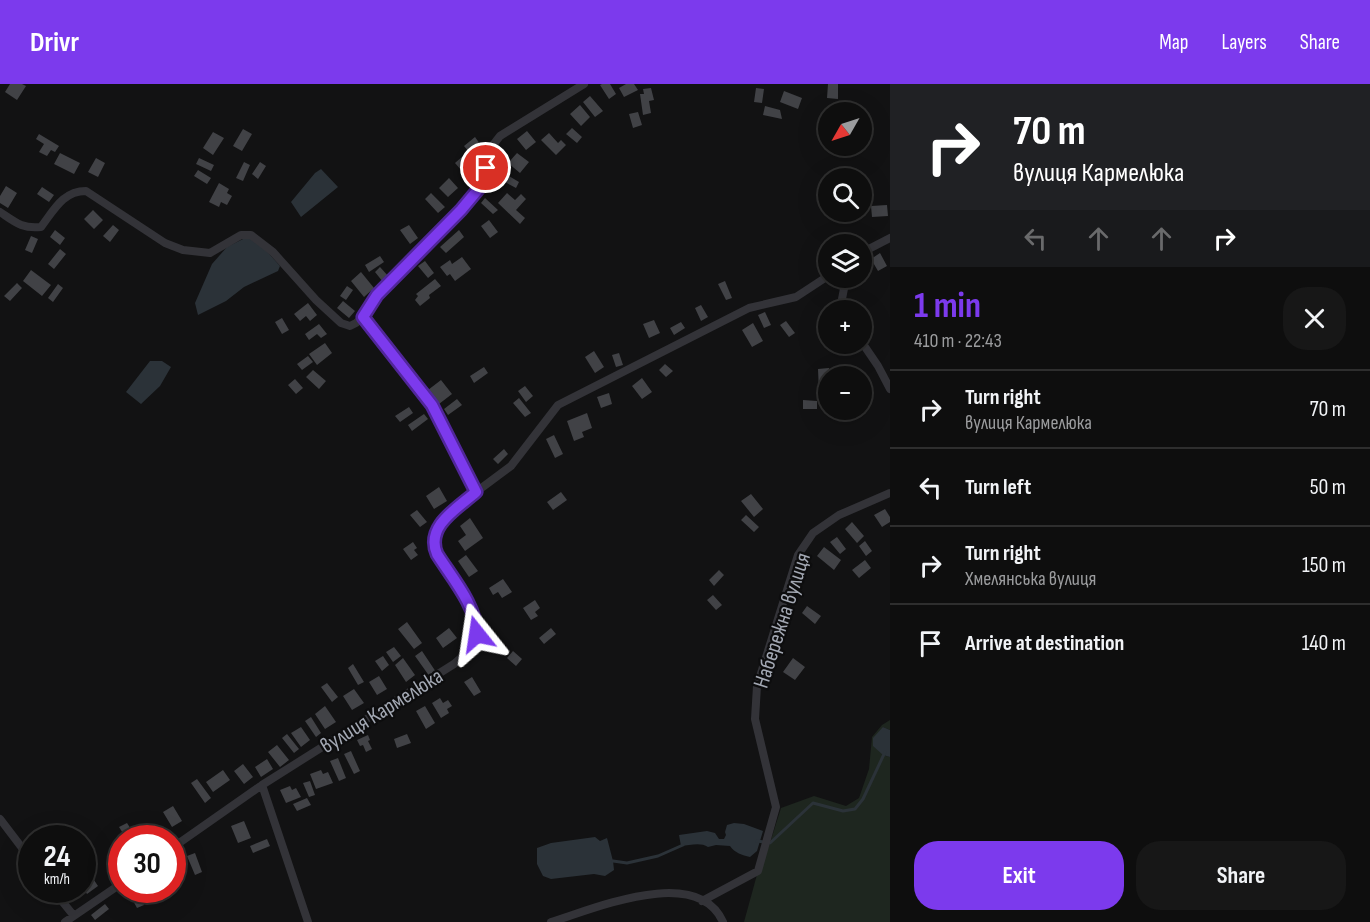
<!DOCTYPE html>
<html lang="en">
<head>
<meta charset="utf-8">
<style>
  :root { --surface:#0e0e0e; --page:#171717; --text:#f1f3f6; --muted:#9b9c9e; --line:#2e2e2e; --accent:#7c3aed }
  body { margin:0; font-family:"Sofia Sans Condensed",sans-serif; background:var(--page); color:var(--text); height:100vh; display:flex; flex-direction:column; font-size:22px; white-space:nowrap }
  * { box-sizing:border-box; margin:0 }
  p { font-size:20px; color:var(--muted) }
  .icon { flex:none; width:33px; height:33px; fill:none; stroke:currentColor; stroke-width:2; stroke-linecap:round; stroke-linejoin:round }
  .map { position:relative; flex:1; overflow:hidden }
  .drawer { display:flex; flex-direction:column; background:var(--surface); width:480px }
  .drawer>* { flex:none }
  .top-card { background:#202124; color:#fff; overflow:hidden }
  .needle { width:39px; rotate:231deg }
  .controls { position:absolute; left:818px; top:18px; display:grid; gap:12px }
  .controls a { display:grid; place-items:center; width:54px; height:54px; border-radius:50%; background:var(--surface); box-shadow:0 6px 24px #0002,0 0 0 2px var(--line); font-size:30px }
  .speed { position:absolute; left:18px; top:741px; display:flex; gap:12px; font-size:30px; font-weight:700; text-align:center }
  .speed>* { display:grid; place-content:center; width:78px; height:78px; border-radius:50%; background:var(--surface); box-shadow:0 6px 24px #0002,0 0 0 2px var(--line); line-height:1 }
  .speed small { font-size:15px; font-weight:400 }
  .speed .limit { border:9px solid #d22; background:#fff; color:#111 }
  .pin { position:absolute; display:grid; place-items:center; width:51px; height:51px; color:#fff; margin:-26px; border:3px solid #fff; border-radius:50%; box-shadow:0 2px 6px #0007 }
  .me { position:absolute; width:66px; margin:-33px; rotate:345deg; stroke-linejoin:round; filter:drop-shadow(0 0 4px #0008) }
  .turn { display:flex; align-items:center; gap:21px; height:126px; padding:0 24px; font-size:27px }
  .turn .icon { width:78px; height:78px; stroke-width:2.5 }
  .turn b { display:block; font-size:42px; line-height:51px }
  .lanes { display:flex; align-items:center; height:57px; padding:0 24px; background:#0003; justify-content:center; gap:30px; direction:ltr }
  .lanes .off { opacity:.35 }
  .round { display:grid; place-items:center; flex:none; width:63px; height:63px; border-radius:24px; background:var(--page) }
  .overview { display:flex; align-items:center; justify-content:space-between; height:102px; padding:0 24px }
  h1 { font-size:36px; font-weight:700; line-height:45px; color:var(--accent) }
  .primary-button { display:flex; gap:12px; margin-top:auto; padding:12px 24px }
  .primary-button a { flex:1; height:69px; border-radius:24px; background:var(--accent); color:#fff; font-size:24px; font-weight:700; line-height:69px; text-align:center }
  .primary-button a+a { background:var(--page); color:var(--text) }
  ul { padding:0; list-style:none }
  li { display:flex; align-items:center; gap:18px; height:78px; padding:0 24px; border-top:2px solid var(--line) }
  li div { flex:1 }
  li b { display:block; font-size:22px }
  li em { font-style:normal }
  header { display:flex; align-items:center; gap:36px; box-sizing:border-box; height:84px; padding:0 30px; background:var(--accent); color:#fff }
  header strong { font-size:28px }
  nav { display:flex; gap:33px; margin-inline-start:auto; font-size:21px }
  main { display:flex; flex:1; min-height:0 }
  .map>svg:first-child { display:block }
</style>
</head>
<body>
<header>
<strong>Drivr</strong>
<nav><a>Map</a><a>Layers</a><a>Share</a></nav>
</header>
<main>
<div class="map">
<svg width="890" height="838" viewBox="0 0 890 838">
  <rect width="100%" height="100%" fill="#121213"/>
  <path fill="#1e261f" d="M890 636V646L883 643V671L890 673V838H744L758 787 770 759 781 724 814 712 846 722 859 714 869 685 872 653 882 641Z"/>
  <path fill="#2b3238" d="M321 85 338 103 301 133 291 118 315 89Z
    M243 155H256L280 182 278 187 244 203 226 217 198 231 195 219 212 180 227 163Z
    M150 277H162L171 283 160 302 141 320 126 308Z
    M883 643 890 646V673L883 671 873 662V654Z
    M734 739 744 740 763 747 757 767 750 773C742 771 735 769 730 762L716 761 708 763C701 758 690 761 681 762L679 751 707 747 715 749 719 755H724L726 751 725 748 727 741Z
    M595 753 600 757 607 754 613 777 614 786 605 792 594 790 551 795 543 792 537 780V764L551 759Z"/>
  <g fill="none" stroke-linecap="round" stroke-linejoin="round">
    <path stroke="#2b3238" stroke-width="3" d="M757 757 770 759 813 719 843 727 855 725 863 715 885 668
      M613 777 627 779 658 772 683 761"/>
  </g>
  <path fill="#414246" d="M10 0H22L26 2 17 16 5 8Z
    M602 0H610L616 10 609 15 600 1Z
    M626 0H634L638 6 624 13 619 4Z
    M828 0H838V15L827 14Z
    M651 4 654 16 649 17 651 29 643 31 640 10H644L643 5Z
    M756 4 764 5 762 19 754 18Z
    M784 7 802 14 798 25 780 18Z
    M590 12 603 27 595 33 583 18Z
    M580 21 590 33 581 42 570 30Z
    M765 22 780 26 782 35 763 31Z
    M638 28 642 41 633 44 629 30Z
    M572 44 582 53 577 59 566 50Z
    M243 45 252 50 242 67 233 62Z
    M527 47 536 58 526 66 517 55Z
    M213 48 224 54 213 71 203 64Z
    M549 49 558 59 561 56 566 61 556 71 541 56Z
    M39 50 59 62 55 68 51 66 47 72 39 68 44 60 36 55Z
    M475 53 480 60 469 68 464 62Z
    M60 69 80 79 74 90 54 80Z
    M517 69 529 78 520 89 508 79Z
    M463 72 476 87 468 94 455 79Z
    M96 74 105 79 98 93 88 88Z
    M199 74 214 81 211 87 196 80Z
    M244 78 250 81 243 97 236 94Z
    M260 78 266 82 258 95 252 90Z
    M198 86 211 94 207 100 194 92Z
    M507 91 519 98 516 104 503 97Z
    M449 94 458 104 448 113 439 104Z
    M219 99 229 105 227 109 232 112 227 121 221 118 219 123 209 118Z
    M6 102 17 109 8 124 0 119V112Z
    M42 103 54 111 49 118 37 110Z
    M431 109 445 123 438 129 425 115Z
    M507 109 515 116 521 110 526 115 516 126 525 134 520 140 498 119Z
    M485 114 498 126 493 130 481 119Z
    M887 121 888 132 872 133 871 122Z
    M93 126 103 136 94 145 84 135Z
    M489 136 498 148 490 154 481 142Z
    M113 141 119 146 110 158 103 152Z
    M409 141 418 154 410 160 400 146Z
    M55 146 65 154 60 161 50 153Z
    M459 146 464 153 446 169 440 163Z
    M31 152 38 155 32 169 25 166Z
    M60 165 66 170 54 185 48 180Z
    M880 169 887 182 878 187 871 175Z
    M380 172 384 178 369 188 365 181Z
    M462 173 471 185 455 197 450 190 447 192 440 183 450 176 452 180Z
    M425 177 434 189 428 194 418 182Z
    M380 183 389 193 383 198 375 188Z
    M31 186 51 201 42 212 23 197Z
    M361 188 374 204 364 213 351 197Z
    M435 195 441 202 429 211 430 214 420 222 415 216 418 212 416 210Z
    M725 197 732 214 726 216 718 200Z
    M17 199 22 204 10 217 4 212Z
    M58 200 63 204 53 218 48 214Z
    M347 202 353 206 346 216 340 212Z
    M343 217 355 227 349 234 337 224Z
    M308 219 317 231 310 237 306 232 300 237 294 230Z
    M701 221 708 233 701 237 695 224Z
    M765 228 771 241 764 244 758 231Z
    M282 234 289 246 282 250 275 238Z
    M654 236 660 249 649 254 643 240Z
    M786 237 795 249 789 253 780 241Z
    M681 238 685 244 674 251 670 244Z
    M753 239 763 257 752 263 742 246Z
    M319 240 327 250 321 254 317 250 309 256 305 250Z
    M325 259 332 269 317 281 309 270Z
    M594 267 604 283 595 289 585 273Z
    M619 269 623 281 616 283 612 271Z
    M308 272 313 278 302 286 297 280Z
    M665 280 673 287 666 293 659 286Z
    M484 283 488 289 474 299 470 292Z
    M829 284 828 308H819L818 285Z
    M313 286 326 297 319 305 306 293Z
    M642 294 652 308 642 315 632 302Z
    M295 295 303 304 296 310 288 301Z
    M441 296 452 310 439 320 428 306Z
    M525 302 533 312 526 318 518 307Z
    M609 309 612 320 601 324 597 313Z
    M519 314 531 329 525 333 513 319Z
    M457 315 462 321 448 331 444 325Z
    M803 316 817 317V325H803Z
    M409 323 413 329 400 338 395 332Z
    M587 329 592 344 582 348 584 353 574 357 567 337Z
    M424 330 428 335 412 347 408 341Z
    M554 351 563 370 555 374 546 355Z
    M504 365 508 370 498 380 493 375Z
    M439 403 447 417 434 425 426 412Z
    M561 408 567 416 553 426 547 418Z
    M751 410 763 425 754 433 741 417Z
    M885 425 890 433V438L882 443 874 431Z
    M417 426 427 438 420 443 410 431Z
    M746 431 759 443 754 448 741 436Z
    M470 434 483 454 465 467 458 457 466 451 460 442Z
    M852 438 864 452 857 459 845 445Z
    M837 453 846 465 840 470 830 458Z
    M865 457 872 467 866 472 859 462Z
    M413 458 417 464 414 466 418 471 411 476 403 465Z
    M824 463 841 476 834 486 817 472Z
    M466 471 478 487 469 493 458 477Z
    M865 476 871 484 859 494 852 486Z
    M719 486 724 491 714 502 709 496Z
    M503 495 512 508 502 514 498 508 493 511 489 504Z
    M713 511 722 521 716 526 707 516Z
    M535 516 540 524 535 528 538 532 531 536 523 524Z
    M807 522 821 532 815 540 802 529Z
    M407 538 422 559 414 565 398 545Z
    M449 544 457 554 443 564 436 554Z
    M551 544 556 550 544 560 539 554Z
    M394 563 401 572 393 578 386 568Z
    M422 567 436 588 430 593 415 572Z
    M513 567 522 575 516 582 507 574Z
    M383 572 389 581 382 587 375 577Z
    M403 574 415 591 406 598 395 581Z
    M793 574 805 583 795 596 783 588Z
    M353 580 364 598 358 601 348 584Z
    M379 592 387 605 377 611 369 598Z
    M472 593 481 608 474 612 464 598Z
    M327 599 338 613 332 618 321 603Z
    M354 605 364 619 352 626 343 612Z
    M440 614 443 619 448 616 452 622 447 625 449 629 441 634 432 619Z
    M325 622 336 638 325 645 315 630Z
    M425 622 435 639 426 645 416 627Z
    M311 633 321 649 316 653 305 637Z
    M301 643 310 656 301 663 291 649Z
    M287 650 299 665 294 669 282 654Z
    M407 650 411 659 397 664 394 655Z
    M368 651 370 656 368 657 372 665 366 668 363 661 360 662 357 656Z
    M277 661 289 676 280 683 268 668Z
    M351 667 360 687 354 690 344 670Z
    M338 674 346 694 339 697 330 677Z
    M267 675 273 685 261 693 255 683Z
    M243 680 253 693 244 700 234 687Z
    M223 686 230 696 213 708 206 698Z
    M321 686 323 690 328 688 333 699 316 705 310 690Z
    M197 695 211 714 205 719 191 699Z
    M310 697 315 711 309 713 303 699Z
    M290 702 292 706 296 704 301 713 286 719 280 706Z
    M307 714 311 721 297 727 293 720Z
    M173 722 182 737 172 743 163 728Z
    M244 737 251 754 238 759 231 742Z
    M127 739 136 753 133 754H126L119 743Z
    M267 755 270 762 253 769 250 762Z
    M195 769 202 788 195 791 187 772Z
    M94 796 98 802 87 810 82 803Z
    M138 807 144 821 137 824 130 811Z
    M105 820 109 825 95 836 91 831Z"/>
  <g fill="none" stroke-linecap="round" stroke-linejoin="round">
    <path stroke="#333338" stroke-width="8" d="M0 128C15 138 22 145 41 143 54 126 63 107 86 107L165 159 183 166 210 169 241 151H251L273 168 316 216 341 239 350 242 356 239 363 233 377 211 461 126 481 102 493 61 500 52 584 0
      M861 169 890 154
      M846 194 842 215 846 226
      M363 233 432 321 476 408
      M861 257 878 282 890 305
      M262 701 308 838
      M0 735 32 777
      M172 764 262 701 454 580 472 564 477 550V538L473 526 437 470 434 462V453L437 444 444 436 476 408 511 382 558 321 749 224 796 213 828 192
      M53 806 74 832
      M702 817 758 787 776 723 755 635 757 602 798 471 813 449 839 431 890 409
      M65 838 122 799
      M551 838C594 825 697 780 723 838"/>
  </g>
  <g fill="none" stroke-linecap="round" stroke-linejoin="round">
    <g stroke="#51269a" stroke-width="15">
      <path id="route" d="M477 550C476 521 452 494 437 470 425 442 458 424 476 408L432 321 363 233 377 211 461 126 481 102 486 84"/>
    </g>
    <use href="#route" stroke="#7c3aed" stroke-width="10"/>
  </g>
  <g text-anchor="middle" stroke-width="4.5" stroke-linejoin="round" paint-order="stroke">
    <g font-size="22" fill="#a3a8b3" stroke="#0d0d0e">
      <text transform="translate(781 536) rotate(-72)" y="8">Набережна вулиця</text>
      <text transform="translate(381 626) rotate(-32)" y="8">вулиця Кармелюка</text>
    </g>
  </g>
</svg>
<div class="controls">
<a><svg class="needle" viewBox="-14 -14 28 28"><path d="M0-13l5 13h-10z" fill="#e53935"/><path d="M0 13l5-13h-10z" fill="#9b9c9e"/></svg></a>
<a><svg class="icon" aria-label="search" viewBox="0 0 24 24"><circle cx="10" cy="10" r="6"/><path d="M15 15l6 6"/></svg></a>
<a><svg class="icon" aria-label="layers" viewBox="0 0 24 24"><path d="M12 4l9 5-9 5-9-5zM3 14l9 5 9-5"/></svg></a>
<a>+</a>
<a>−</a>
</div>
<div class="speed"><div>24<small>km/h</small></div><div class="limit">30</div></div>
<div class="pin" style="left:486px;top:84px;background:#d93025"><svg class="icon" aria-label="arrive" viewBox="0 0 24 24"><path d="M6 21V4h12l-3 4 3 4H6"/></svg></div>
<svg class="me" style="left:477px;top:550px" viewBox="-20 -20 40 40"><path d="M0-17L14 15 0 8-14 15z" fill="#7c3aed" stroke="#fff" stroke-width="4"/></svg>
</div>
<section class="drawer">
<div class="top-card">
<div class="turn"><svg class="icon" aria-label="right" viewBox="0 0 24 24"><path d="M7 20v-9h11M14 6l5 5-5 5"/></svg><div><b>70 m</b>вулиця Кармелюка</div></div>
<div class="lanes"><svg class="icon off" aria-label="left" viewBox="0 0 24 24"><path d="M17 20v-9H6M10 6l-5 5 5 5"/></svg><svg class="icon off" aria-label="ahead" viewBox="0 0 24 24"><path d="M12 20V5M6 11l6-6 6 6"/></svg><svg class="icon off" aria-label="ahead" viewBox="0 0 24 24"><path d="M12 20V5M6 11l6-6 6 6"/></svg><svg class="icon" aria-label="right" viewBox="0 0 24 24"><path d="M7 20v-9h11M14 6l5 5-5 5"/></svg></div>
</div>
<div class="overview"><div><h1>1 min</h1><p>410 m · 22:43</p></div><a class="round"><svg class="icon" aria-label="close" viewBox="0 0 24 24"><path d="M6 6l12 12M18 6L6 18"/></svg></a></div>
<ul>
<li><svg class="icon" aria-label="right" viewBox="0 0 24 24"><path d="M7 20v-9h11M14 6l5 5-5 5"/></svg><div><b>Turn right</b><p>вулиця Кармелюка</p></div><em>70 m</em></li>
<li><svg class="icon" aria-label="left" viewBox="0 0 24 24"><path d="M17 20v-9H6M10 6l-5 5 5 5"/></svg><div><b>Turn left</b></div><em>50 m</em></li>
<li><svg class="icon" aria-label="right" viewBox="0 0 24 24"><path d="M7 20v-9h11M14 6l5 5-5 5"/></svg><div><b>Turn right</b><p>Хмелянська вулиця</p></div><em>150 m</em></li>
<li><svg class="icon" aria-label="arrive" viewBox="0 0 24 24"><path d="M6 21V4h12l-3 4 3 4H6"/></svg><div><b>Arrive at destination</b></div><em>140 m</em></li>
</ul>
<div class="primary-button"><a>Exit</a><a>Share</a></div>
</section>
</main>
</body>
</html>
